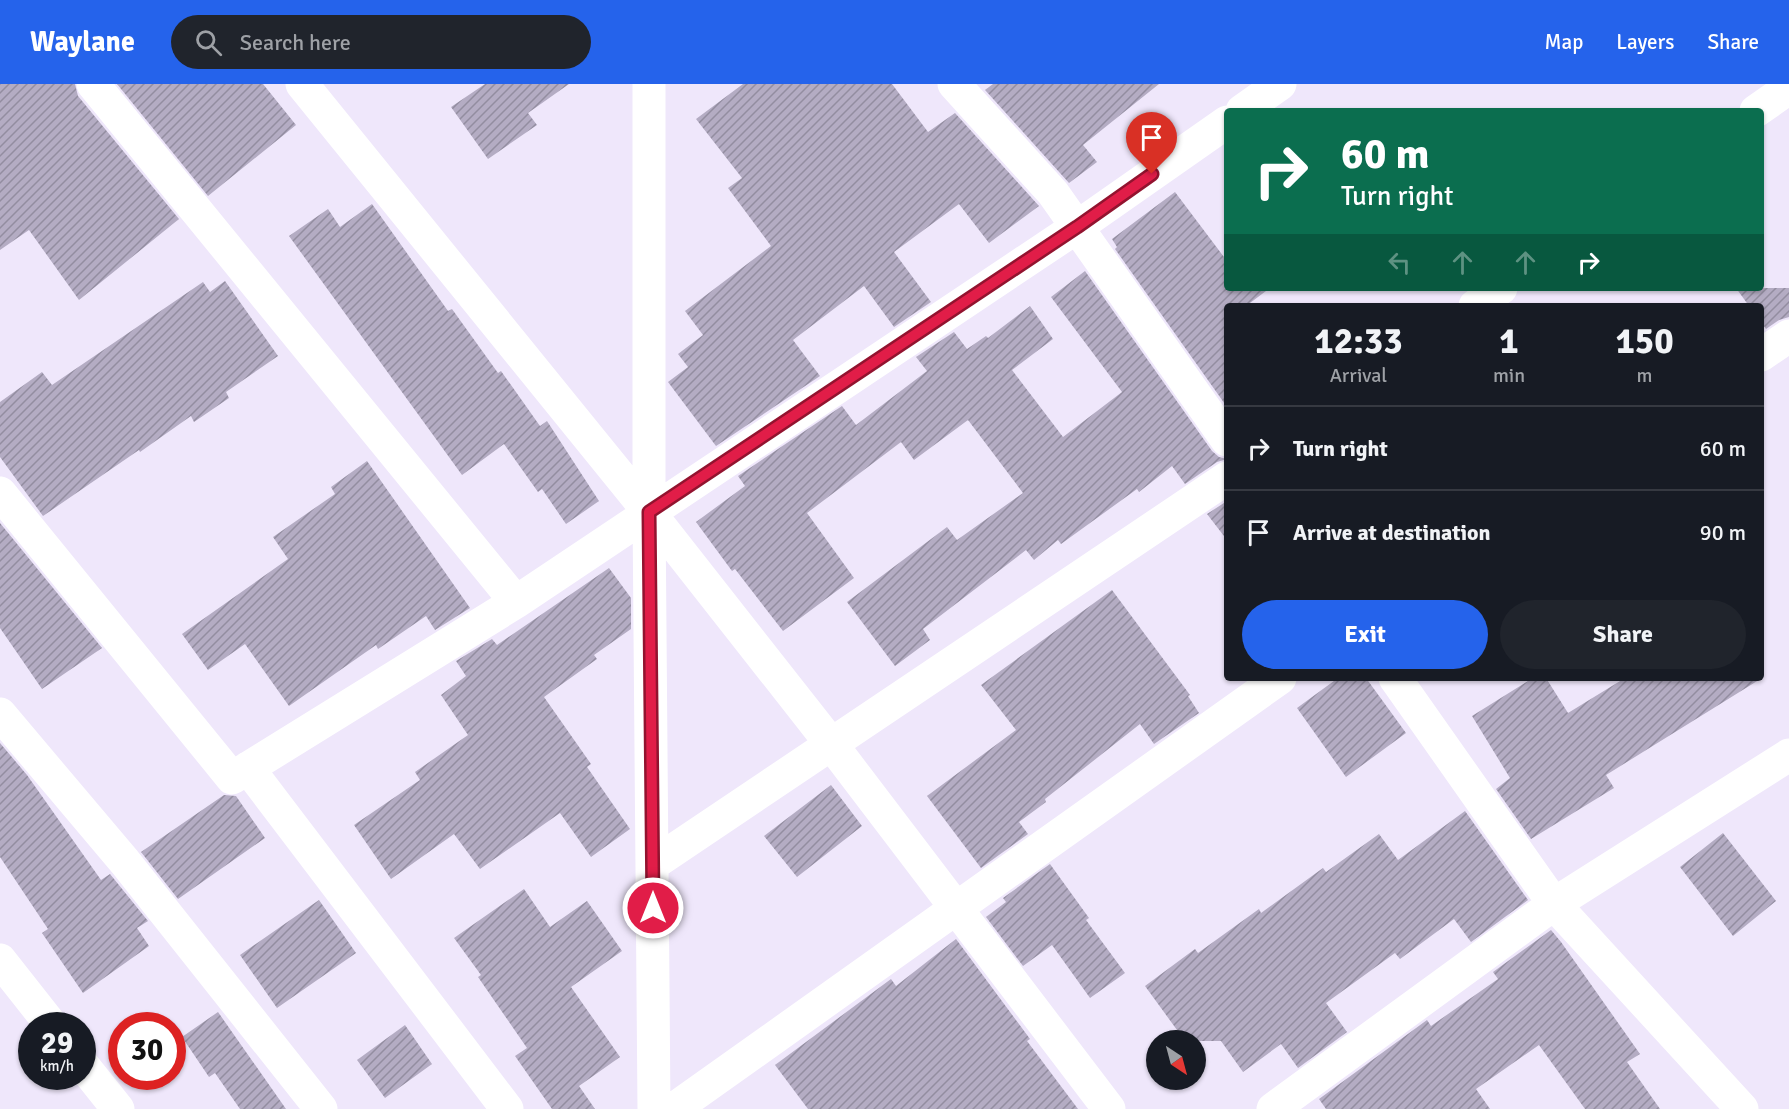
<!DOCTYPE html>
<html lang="en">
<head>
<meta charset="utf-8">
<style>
  :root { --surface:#171b24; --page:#20242c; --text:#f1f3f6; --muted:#9ea1a6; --line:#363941; --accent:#2563eb }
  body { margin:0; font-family:Signika,sans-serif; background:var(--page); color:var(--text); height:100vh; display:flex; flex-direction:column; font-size:22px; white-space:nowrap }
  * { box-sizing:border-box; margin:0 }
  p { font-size:20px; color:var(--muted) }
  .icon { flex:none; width:33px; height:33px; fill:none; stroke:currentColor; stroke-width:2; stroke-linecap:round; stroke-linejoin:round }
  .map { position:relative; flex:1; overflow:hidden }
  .details { position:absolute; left:1224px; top:219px; width:540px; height:378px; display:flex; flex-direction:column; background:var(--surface); border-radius:6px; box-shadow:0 2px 4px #0004 }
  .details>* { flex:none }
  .hud { position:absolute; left:1224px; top:24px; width:540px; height:183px; border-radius:6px; box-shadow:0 2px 4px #0004; background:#0b6e4f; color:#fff; overflow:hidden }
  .needle { width:39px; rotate:144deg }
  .controls { position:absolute; left:1146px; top:946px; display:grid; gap:12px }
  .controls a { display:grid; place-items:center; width:60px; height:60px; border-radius:50%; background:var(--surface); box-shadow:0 2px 4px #0004; font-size:30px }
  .speed { position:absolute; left:18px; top:928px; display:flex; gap:12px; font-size:30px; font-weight:700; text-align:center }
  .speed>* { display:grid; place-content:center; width:78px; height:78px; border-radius:50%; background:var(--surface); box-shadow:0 2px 4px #0004; line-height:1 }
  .speed small { font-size:15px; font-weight:400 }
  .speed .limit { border:9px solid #d22; background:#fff; color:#111 }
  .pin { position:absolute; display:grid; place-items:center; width:51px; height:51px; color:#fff; margin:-62px -26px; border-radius:50% 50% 50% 0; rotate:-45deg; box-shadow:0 0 6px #0007 }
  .pin .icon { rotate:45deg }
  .me { position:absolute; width:66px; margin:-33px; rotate:0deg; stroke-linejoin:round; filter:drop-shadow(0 0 4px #0008) }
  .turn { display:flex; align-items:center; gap:21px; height:126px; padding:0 18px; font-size:27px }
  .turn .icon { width:78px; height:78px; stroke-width:2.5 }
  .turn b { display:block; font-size:42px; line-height:51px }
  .lanes { display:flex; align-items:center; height:57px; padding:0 18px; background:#0003; justify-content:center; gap:30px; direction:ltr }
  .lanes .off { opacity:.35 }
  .eta { display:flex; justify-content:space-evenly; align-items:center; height:102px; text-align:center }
  .eta b { font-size:36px; font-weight:700; line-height:42px }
  .button { display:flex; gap:12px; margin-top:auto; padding:12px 18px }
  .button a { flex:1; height:69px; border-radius:36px; background:var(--accent); color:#fff; font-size:24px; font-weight:700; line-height:69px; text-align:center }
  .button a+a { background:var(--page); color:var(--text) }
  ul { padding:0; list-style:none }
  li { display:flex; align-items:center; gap:18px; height:84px; padding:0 18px; border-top:2px solid var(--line) }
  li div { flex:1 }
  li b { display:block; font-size:22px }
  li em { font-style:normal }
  header { display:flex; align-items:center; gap:36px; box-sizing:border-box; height:84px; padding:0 30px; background:var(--accent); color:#fff }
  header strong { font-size:28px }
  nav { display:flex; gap:33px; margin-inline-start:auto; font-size:21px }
  .search { width:420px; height:54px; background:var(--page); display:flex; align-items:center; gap:15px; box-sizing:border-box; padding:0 21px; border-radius:33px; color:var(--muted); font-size:22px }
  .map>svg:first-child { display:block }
</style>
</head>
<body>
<header>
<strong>Waylane</strong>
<div class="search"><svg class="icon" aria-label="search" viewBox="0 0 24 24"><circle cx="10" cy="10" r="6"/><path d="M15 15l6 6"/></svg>Search here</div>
<nav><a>Map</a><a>Layers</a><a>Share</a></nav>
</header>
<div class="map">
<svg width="1789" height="1025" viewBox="0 0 1789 1025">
  <defs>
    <pattern id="building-hatch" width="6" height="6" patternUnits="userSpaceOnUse" patternTransform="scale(1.5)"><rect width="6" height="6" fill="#b4acc3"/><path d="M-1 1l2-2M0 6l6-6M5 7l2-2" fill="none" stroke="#938da0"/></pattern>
  </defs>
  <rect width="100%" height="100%" fill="#efe7fb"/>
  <path fill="url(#building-hatch)" d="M0 0H75L78 12 179 135 79 216 29 146 0 166Z
    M117 0H263L296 41 208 112Z
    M485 0H569L528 29 537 41 488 75 451 23Z
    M743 0H892L928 48 955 29 1039 122 989 159 959 120 894 168 931 218 894 243 864 202 793 256 820 292 716 362 668 298 688 283 678 270 703 251 685 227 771 162 728 104 742 94 696 35Z
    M993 0H1159L1083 61 1097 78 1069 99 985 6Z
    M1175 108 1227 177V204H1270L1246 222H1227V323L1115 165 1117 163 1112 155Z
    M372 120 448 227 452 225 498 289 501 287 540 342 547 337 599 417 566 440 542 405 538 408 504 360 462 391 289 152 328 125 340 143Z
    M1085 187 1212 367 1219 373 1227 375 1217 378 1185 400 1172 382 1139 408 1137 405 1061 460 1058 456 1034 476 1026 466 923 545 930 556 895 582 847 518 947 443 957 456 1023 409 968 336 914 376 901 358 807 429 854 494 783 547 735 485 732 487 696 438 745 402 738 392 842 322 856 341 927 287 916 273 954 248 967 265 986 252 988 254 1030 222 1053 255 1012 286 1063 353 1122 308 1051 213Z
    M225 197 278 272 226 308 229 314 194 338 191 332 140 368 139 366 43 432 0 373V318L42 288 52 301 203 198 210 208Z
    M1736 204H1789V233L1779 236 1766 245 1761 238V222H1749Z
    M367 377 470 524 435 546 426 532 378 565 376 561 289 622 245 560 208 586 182 550 288 475 273 453 335 410 331 403Z
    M1227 417V456L1207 430Z
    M0 439 102 564 42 605 0 544Z
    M609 484 631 514V545L594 571 597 575 544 613 591 680 587 683 630 745 591 773 560 729 480 785 454 750 391 795 354 741 420 696 415 688 468 651 441 611 466 592 456 577 492 555 497 561Z
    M1112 506 1190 611 1188 612 1199 629 1154 660 1140 640 1045 715 1046 718 1019 738 1028 750 981 784 927 712 1016 646 981 601Z
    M1338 594H1366L1406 649 1346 693 1297 624Z
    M1533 594H1546L1568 629 1625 594H1762L1606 691 1614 704 1531 755 1496 705 1510 694 1472 632Z
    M0 659 27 691 101 796 110 790 148 837 137 844 149 862 83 909 42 849 48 845 0 773Z
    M831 701 862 742 797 793 764 752Z
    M224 711 236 712 265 754 178 815 141 768Z
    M1465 727 1528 816 1471 858 1454 835 1400 875 1395 869 1326 919 1347 948 1298 984 1281 960 1243 988 1221 957H1185L1145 902 1195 865 1198 869 1259 825 1261 829 1323 784 1326 788 1379 750 1398 776Z
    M1723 749 1776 817 1733 852 1680 783Z
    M1050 780 1089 834 1086 836 1125 889 1090 914 1052 861 1023 882 986 833 1006 818 1003 814Z
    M524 805 550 843 587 817 622 867 571 903 620 973 579 1002 595 1025H552L515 972 527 964 478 893 481 891 454 854Z
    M319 816 356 869 277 924 240 871Z
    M1551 846 1561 858 1640 970 1627 978 1660 1025H1585L1539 961 1476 1005 1490 1025H1326L1319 1015 1427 936 1431 942 1498 895 1493 888Z
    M956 855 1030 955 1027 957 1078 1025H808L775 981 891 895 896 902Z
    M218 928 286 1025H240L215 989 209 993 182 953Z
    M405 941 432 980 385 1014 357 976Z"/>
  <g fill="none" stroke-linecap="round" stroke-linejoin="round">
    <path stroke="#fff" stroke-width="33" d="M93 0 516 518
      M302 0 649 428 832 661 1109 1025
      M649 0V428L654 1025
      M954 0 1053 109 1227 356
      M1242 27 1280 0
      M1756 27 1789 4
      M1475 222 1501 204
      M1761 271 1789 252
      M0 409 232 694 516 518 1077 143 1227 38
      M1395 594 1554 820 1742 1025
      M0 630 125 778 321 1025
      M248 684 507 1025
      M653 780 1227 394
      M0 876 52 942
      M82 980 118 1025
      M674 1025 1280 594
      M1273 1025 1554 820 1789 671"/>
  </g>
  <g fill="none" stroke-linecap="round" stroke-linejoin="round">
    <g stroke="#92132f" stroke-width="15">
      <path id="route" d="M653 824 649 428 1077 143 1152 90"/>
    </g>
    <use href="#route" stroke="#e11d48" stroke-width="10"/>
  </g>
</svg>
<div class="controls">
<a><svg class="needle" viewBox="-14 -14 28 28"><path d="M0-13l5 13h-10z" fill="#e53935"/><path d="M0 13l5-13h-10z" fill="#9ea1a6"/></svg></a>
</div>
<div class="speed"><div>29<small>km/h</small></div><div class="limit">30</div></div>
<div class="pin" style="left:1152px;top:90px;background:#d93025"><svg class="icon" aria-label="arrive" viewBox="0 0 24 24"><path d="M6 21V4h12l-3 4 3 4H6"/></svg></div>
<svg class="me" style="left:653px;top:824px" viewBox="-20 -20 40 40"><circle r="17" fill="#e11d48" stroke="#fff" stroke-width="3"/><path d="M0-11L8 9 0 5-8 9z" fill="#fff"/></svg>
<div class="hud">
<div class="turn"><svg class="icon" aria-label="right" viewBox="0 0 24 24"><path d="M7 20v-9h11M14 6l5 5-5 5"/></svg><div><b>60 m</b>Turn right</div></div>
<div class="lanes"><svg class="icon off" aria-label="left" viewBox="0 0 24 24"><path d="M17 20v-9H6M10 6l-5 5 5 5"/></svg><svg class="icon off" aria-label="ahead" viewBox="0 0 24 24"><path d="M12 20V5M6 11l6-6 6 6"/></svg><svg class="icon off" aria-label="ahead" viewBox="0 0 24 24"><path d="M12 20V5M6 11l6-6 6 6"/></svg><svg class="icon" aria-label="right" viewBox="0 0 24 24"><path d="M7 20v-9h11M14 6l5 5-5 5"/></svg></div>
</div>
<section class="details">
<div class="eta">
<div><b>12:33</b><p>Arrival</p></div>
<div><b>1</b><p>min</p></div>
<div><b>150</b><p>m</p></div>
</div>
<ul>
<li><svg class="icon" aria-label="right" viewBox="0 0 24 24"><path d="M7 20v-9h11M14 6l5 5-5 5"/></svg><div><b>Turn right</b></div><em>60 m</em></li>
<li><svg class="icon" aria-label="arrive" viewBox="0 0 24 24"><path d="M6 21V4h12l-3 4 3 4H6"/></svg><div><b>Arrive at destination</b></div><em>90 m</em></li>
</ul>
<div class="button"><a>Exit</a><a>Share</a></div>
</section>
</div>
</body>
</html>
